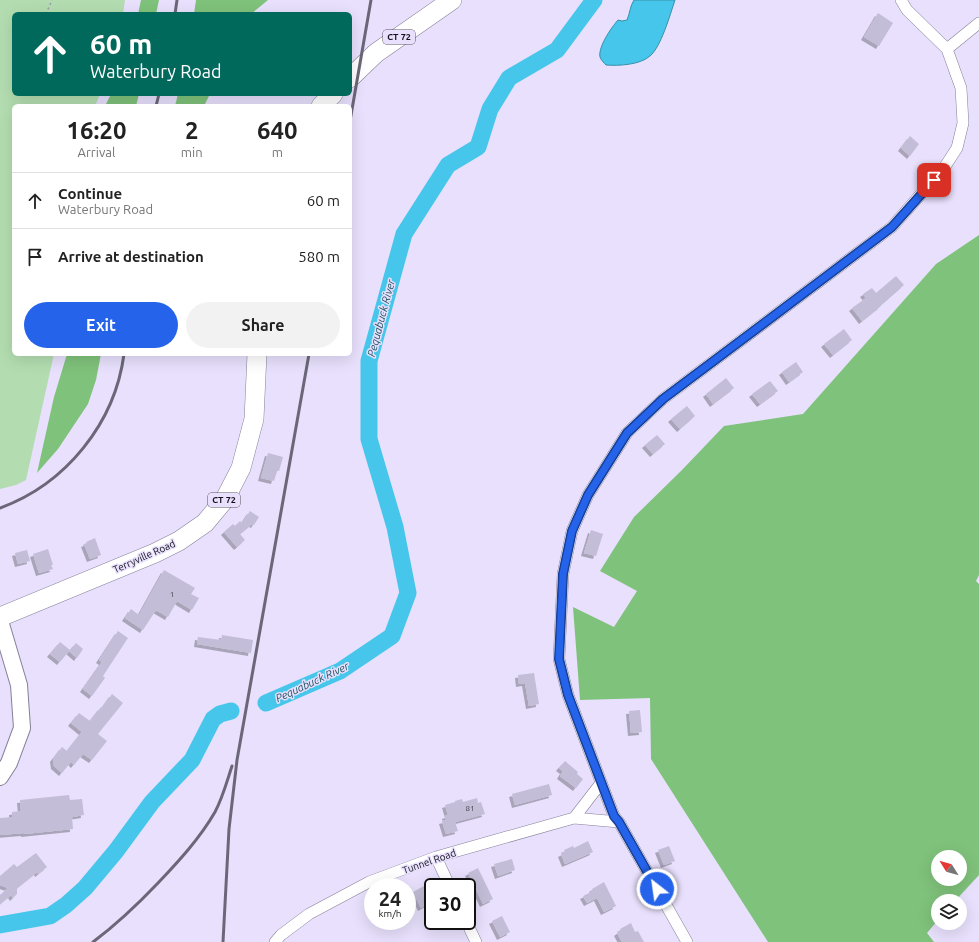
<!DOCTYPE html>
<html lang="en">
<head>
<meta charset="utf-8">
<style>
  :root { --surface:#fff; --page:#f2f2f2; --text:#222; --muted:#767676; --line:#e0e0e0; --accent:#2563eb }
  body { margin:0; font-family:Ubuntu,sans-serif; background:var(--page); color:var(--text); height:100vh; display:flex; flex-direction:column; font-size:15px; white-space:nowrap }
  * { box-sizing:border-box; margin:0 }
  p { font-size:13px; color:var(--muted) }
  .icon { flex:none; width:22px; height:22px; fill:none; stroke:currentColor; stroke-width:2; stroke-linecap:round; stroke-linejoin:round }
  .map { position:relative; flex:1; overflow:hidden }
  .panel { position:absolute; left:12px; top:104px; width:340px; height:252px; display:flex; flex-direction:column; background:var(--surface); border-radius:6px; box-shadow:0 4px 16px #0002 }
  .panel>* { flex:none }
  .hud { position:absolute; left:12px; top:12px; width:340px; height:84px; border-radius:6px; box-shadow:0 4px 16px #0002; background:#00695c; color:#fff; overflow:hidden }
  .needle { width:26px; rotate:307deg }
  .buttons { position:absolute; left:931px; top:850px; display:grid; gap:8px }
  .buttons a { display:grid; place-items:center; width:36px; height:36px; border-radius:50%; background:var(--surface); box-shadow:0 4px 16px #0002; font-size:20px }
  .speed { position:absolute; left:364px; top:878px; display:flex; gap:8px; font-size:20px; font-weight:700; text-align:center }
  .speed>* { display:grid; place-content:center; width:52px; height:52px; border-radius:50%; background:var(--surface); box-shadow:0 4px 16px #0002; line-height:1 }
  .speed small { font-size:10px; font-weight:400 }
  .speed .limit { border:2px solid #111; border-radius:6px; background:#fff; color:#111 }
  .pin { position:absolute; display:grid; place-items:center; width:34px; height:34px; color:#fff; margin:-17px; border-radius:8px; box-shadow:0 2px 6px #0006 }
  .me { position:absolute; width:44px; margin:-22px; rotate:330deg; stroke-linejoin:round; filter:drop-shadow(0 0 3px #0008) }
  .turn { display:flex; align-items:center; gap:14px; height:84px; padding:0 12px; font-size:18px }
  .turn .icon { width:52px; height:52px; stroke-width:2.5 }
  .turn b { display:block; font-size:28px; line-height:34px }
  .eta { display:flex; justify-content:space-evenly; align-items:center; height:68px; text-align:center }
  .eta b { font-size:24px; font-weight:700; line-height:28px }
  .cta { display:flex; gap:8px; margin-top:auto; padding:8px 12px }
  .cta a { flex:1; height:46px; border-radius:24px; background:var(--accent); color:#fff; font-size:16px; font-weight:700; line-height:46px; text-align:center }
  .cta a+a { background:var(--page); color:var(--text) }
  ul { padding:0; list-style:none }
  li { display:flex; align-items:center; gap:12px; height:56px; padding:0 12px; border-top:1px solid var(--line) }
  li div { flex:1 }
  li b { display:block; font-size:15px }
  li em { font-style:normal }
  .map>svg:first-child { display:block }
</style>
</head>
<body>
<div class="map">
<svg width="979" height="942" viewBox="0 0 979 942">
  <defs>
    <filter id="shadow"><feDropShadow dx="-3" dy="3" stdDeviation="0" flood-color="#0004"/></filter>
  </defs>
  <rect width="100%" height="100%" fill="#e8e0fc"/>
  <path fill="#b3ddb0" d="M0 0H125L123 14H14V94H100L95 106H14V354H54L26 480 16 485 0 489Z"/>
  <path fill="#7fc27b" fill-rule="evenodd" d="M141 0H159L156 14H138Z
    M196 0H268L251 14H194Z
    M111 94H139L136 106H105Z
    M178 94H210L204 106H175Z
    M979 235V575L976 581 979 584V875L955 901H938V920L927 933 934 942H768L651 759 650 698 580 700 573 607 614 627 637 591 600 571 634 517 682 470 724 426 803 414 936 264ZM938 857H960V879H938Z
    M67 354H101L96 380 88 404 58 449 37 473 54 397Z"/>
  <path fill="#46c6ea" stroke="#3790ac" d="M634 0H675C670 15 661 47 650 56 640 65 618 66 606 65 604 63 601 60 600 57 598 47 611 28 618 20L622 21 627 20C630 13 630 6 634 0Z"/>
  <g fill="none" stroke-linecap="round" stroke-linejoin="round">
    <path stroke="#46c6ea" stroke-width="17" d="M266 703 340 671 392 636 408 593 395 527 369 439V361L404 234 448 165 478 147 490 109 509 78 557 50 594 0
      M0 925 50 916 66 905 85 888 116 851 152 802 192 760 213 719 220 714 231 711"/>
  </g>
  <path fill="#c4bdd8" filter="url(#shadow)" d="M878 13 893 23 879 46 864 37Z
    M910 136 919 144 910 156 901 148Z
    M896 276 904 285 880 306H881L862 321 852 308 866 298 863 294 872 288 876 293Z
    M844 329 852 340 833 355 824 344Z
    M796 362 803 372 789 382 782 372Z
    M726 378 734 388 713 404 706 394Z
    M770 381 778 391 760 404 752 394Z
    M687 406 695 416 680 429 671 419Z
    M657 435 665 444 653 454 645 445Z
    M268 453 283 457 279 471H277L274 481 261 478Z
    M250 511 259 517 254 525 252 524 240 534 245 540 237 547 224 532 233 524 235 526 240 521 242 523Z
    M591 530 603 534 596 556 584 553Z
    M95 538 101 555 90 559 84 544 87 543 86 542Z
    M48 549 53 565H51L53 569 39 573 33 554Z
    M27 550 30 561 18 564 15 553Z
    M164 570 195 588 191 594 199 598 192 610 177 601 168 617 156 610 143 630 125 618 131 609 139 615Z
    M118 631 128 638 103 676 105 678 92 696 83 689 102 662 99 660Z
    M222 635 253 640 251 653 197 644 198 637 221 640Z
    M60 642 70 650 76 643 83 649 77 658 69 651 60 662 50 654Z
    M534 673 539 704 529 706 525 683 519 684 518 675Z
    M112 694 123 703 98 734 107 741 92 760 83 754 74 765 71 762 62 773 54 766 53 759 62 747 67 751 82 732 71 723 79 713 90 721 101 707 102 708Z
    M640 710 642 732 631 733 629 711Z
    M565 761 578 772 577 774 583 779 576 788 560 776 563 771 559 768Z
    M549 784 552 795 515 805 512 794Z
    M69 795 70 800 82 799 84 815 72 817 73 829 24 834V833L0 835V818L12 817V812L21 811 20 800Z
    M477 798 478 803 481 802 485 814 455 822 458 831 446 834 442 821 446 820 445 816 448 815 445 805 455 802V801L462 799 463 802Z
    M588 841 593 852 565 864 561 854 565 852 564 850 573 846 574 848Z
    M669 846 675 861 664 865 658 850Z
    M36 853 47 867 38 874 37 872 17 888V894L13 898 11 895 0 904V895L8 888 0 885V876L14 864 17 867Z
    M512 859 515 870 498 876 494 864Z
    M478 868 493 899 483 904 468 873Z
    M604 882 616 906 604 912 597 898 587 903 583 896 593 891 592 889Z
    M424 886 432 902 421 908 413 892Z
    M502 916 510 932 500 937 492 921Z
    M631 923 635 932 638 931 644 942H622L617 933 621 930 620 929Z"/>
  <g fill="none" stroke-linecap="round" stroke-linejoin="round">
    <g stroke="#878099" stroke-width="12">
      <path id="minor" d="M947 49 979 23
        M574 818 601 783
        M436 857 450 887
        M466 921 476 942
        M275 942 281 935 309 914 369 882 436 857 574 818 619 822
        M687 942 619 822 614 816 568 695 559 659 563 574 572 531 588 495 627 433 663 399 892 227 944 168 957 148 963 123 961 88 947 49 907 10 901 0"/>
    </g>
    <g stroke="#878099" stroke-width="18">
      <path id="secondary" d="M0 621 19 685 22 728 9 763 0 777"/>
    </g>
    <g stroke="#878099" stroke-width="20">
      <path id="trunk" d="M350 78 376 53 452 0
        M321 106 333 94
        M0 617 155 553 179 541 205 523 225 499 241 468 254 419 257 354"/>
    </g>
    <path stroke="#9d97ac" stroke-width="1.5" stroke-dasharray="2 3" stroke-linecap="butt" d="M46 14 52 0"/>
    <use href="#minor" stroke="#fff" stroke-width="11"/>
    <use href="#secondary" stroke="#fff" stroke-width="16"/>
    <use href="#trunk" stroke="#fff" stroke-width="19"/>
    <path stroke="#6c6778" stroke-width="3" d="M175 14 177 0
      M156 106 159 94
      M350 121 371 0
      M0 508C66 484 115 423 124 354
      M93 942C117 924 138 904 158 883 179 861 200 838 215 812 223 797 227 781 232 766
      M223 942 229 829 237 760 309 354"/>
  </g>
  <g fill="none" stroke-linecap="round" stroke-linejoin="round">
    <g stroke="#184099" stroke-width="10">
      <path id="route" d="M657 889 619 822 614 816 568 695 559 659 563 574 572 531 588 495 627 433 663 399 892 227 934 180"/>
    </g>
    <use href="#route" stroke="#2563eb" stroke-width="7"/>
  </g>
  <g text-anchor="middle" stroke-width="3" stroke-linejoin="round" paint-order="stroke">
    <g font-size="8" fill="#403c4a">
      <text x="172" y="597">1</text>
      <text x="470" y="811">81</text>
    </g>
    <g fill="#e8e0fc" stroke="#544f5e" stroke-width="1">
      <rect x="383" y="30" width="32" height="14" rx="3"/>
      <rect x="208" y="493" width="32" height="14" rx="3"/>
    </g>
    <g font-size="9" font-weight="bold" fill="#14111a">
      <text x="399" y="40">CT 72</text>
      <text x="224" y="503">CT 72</text>
    </g>
    <g font-size="10" fill="#14111a" stroke="#e8e0fc">
      <text transform="translate(144 556) rotate(-24)" y="4">Terryville Road</text>
      <text transform="translate(429 861) rotate(-19)" y="4">Tunnel Road</text>
    </g>
    <g font-size="11" font-style="italic" fill="#215565" stroke="#e8e0fc">
      <text transform="translate(381 318) rotate(-75)" y="4">Pequabuck River</text>
      <text transform="translate(312 682) rotate(-25)" y="4">Pequabuck River</text>
    </g>
  </g>
</svg>
<div class="buttons">
<a><svg class="needle" viewBox="-14 -14 28 28"><path d="M0-13l5 13h-10z" fill="#e53935"/><path d="M0 13l5-13h-10z" fill="#767676"/></svg></a>
<a><svg class="icon" aria-label="layers" viewBox="0 0 24 24"><path d="M12 4l9 5-9 5-9-5zM3 14l9 5 9-5"/></svg></a>
</div>
<div class="speed"><div>24<small>km/h</small></div><div class="limit">30</div></div>
<div class="pin" style="left:934px;top:180px;background:#d93025"><svg class="icon" aria-label="arrive" viewBox="0 0 24 24"><path d="M6 21V4h12l-3 4 3 4H6"/></svg></div>
<svg class="me" style="left:657px;top:889px" viewBox="-20 -20 40 40"><circle r="17" fill="#2563eb" stroke="#fff" stroke-width="3"/><path d="M0-11L8 9 0 5-8 9z" fill="#fff"/></svg>
<div class="hud">
<div class="turn"><svg class="icon" aria-label="ahead" viewBox="0 0 24 24"><path d="M12 20V5M6 11l6-6 6 6"/></svg><div><b>60 m</b>Waterbury Road</div></div>
</div>
<section class="panel">
<div class="eta">
<div><b>16:20</b><p>Arrival</p></div>
<div><b>2</b><p>min</p></div>
<div><b>640</b><p>m</p></div>
</div>
<ul>
<li><svg class="icon" aria-label="ahead" viewBox="0 0 24 24"><path d="M12 20V5M6 11l6-6 6 6"/></svg><div><b>Continue</b><p>Waterbury Road</p></div><em>60 m</em></li>
<li><svg class="icon" aria-label="arrive" viewBox="0 0 24 24"><path d="M6 21V4h12l-3 4 3 4H6"/></svg><div><b>Arrive at destination</b></div><em>580 m</em></li>
</ul>
<div class="cta"><a>Exit</a><a>Share</a></div>
</section>
</div>
</body>
</html>
